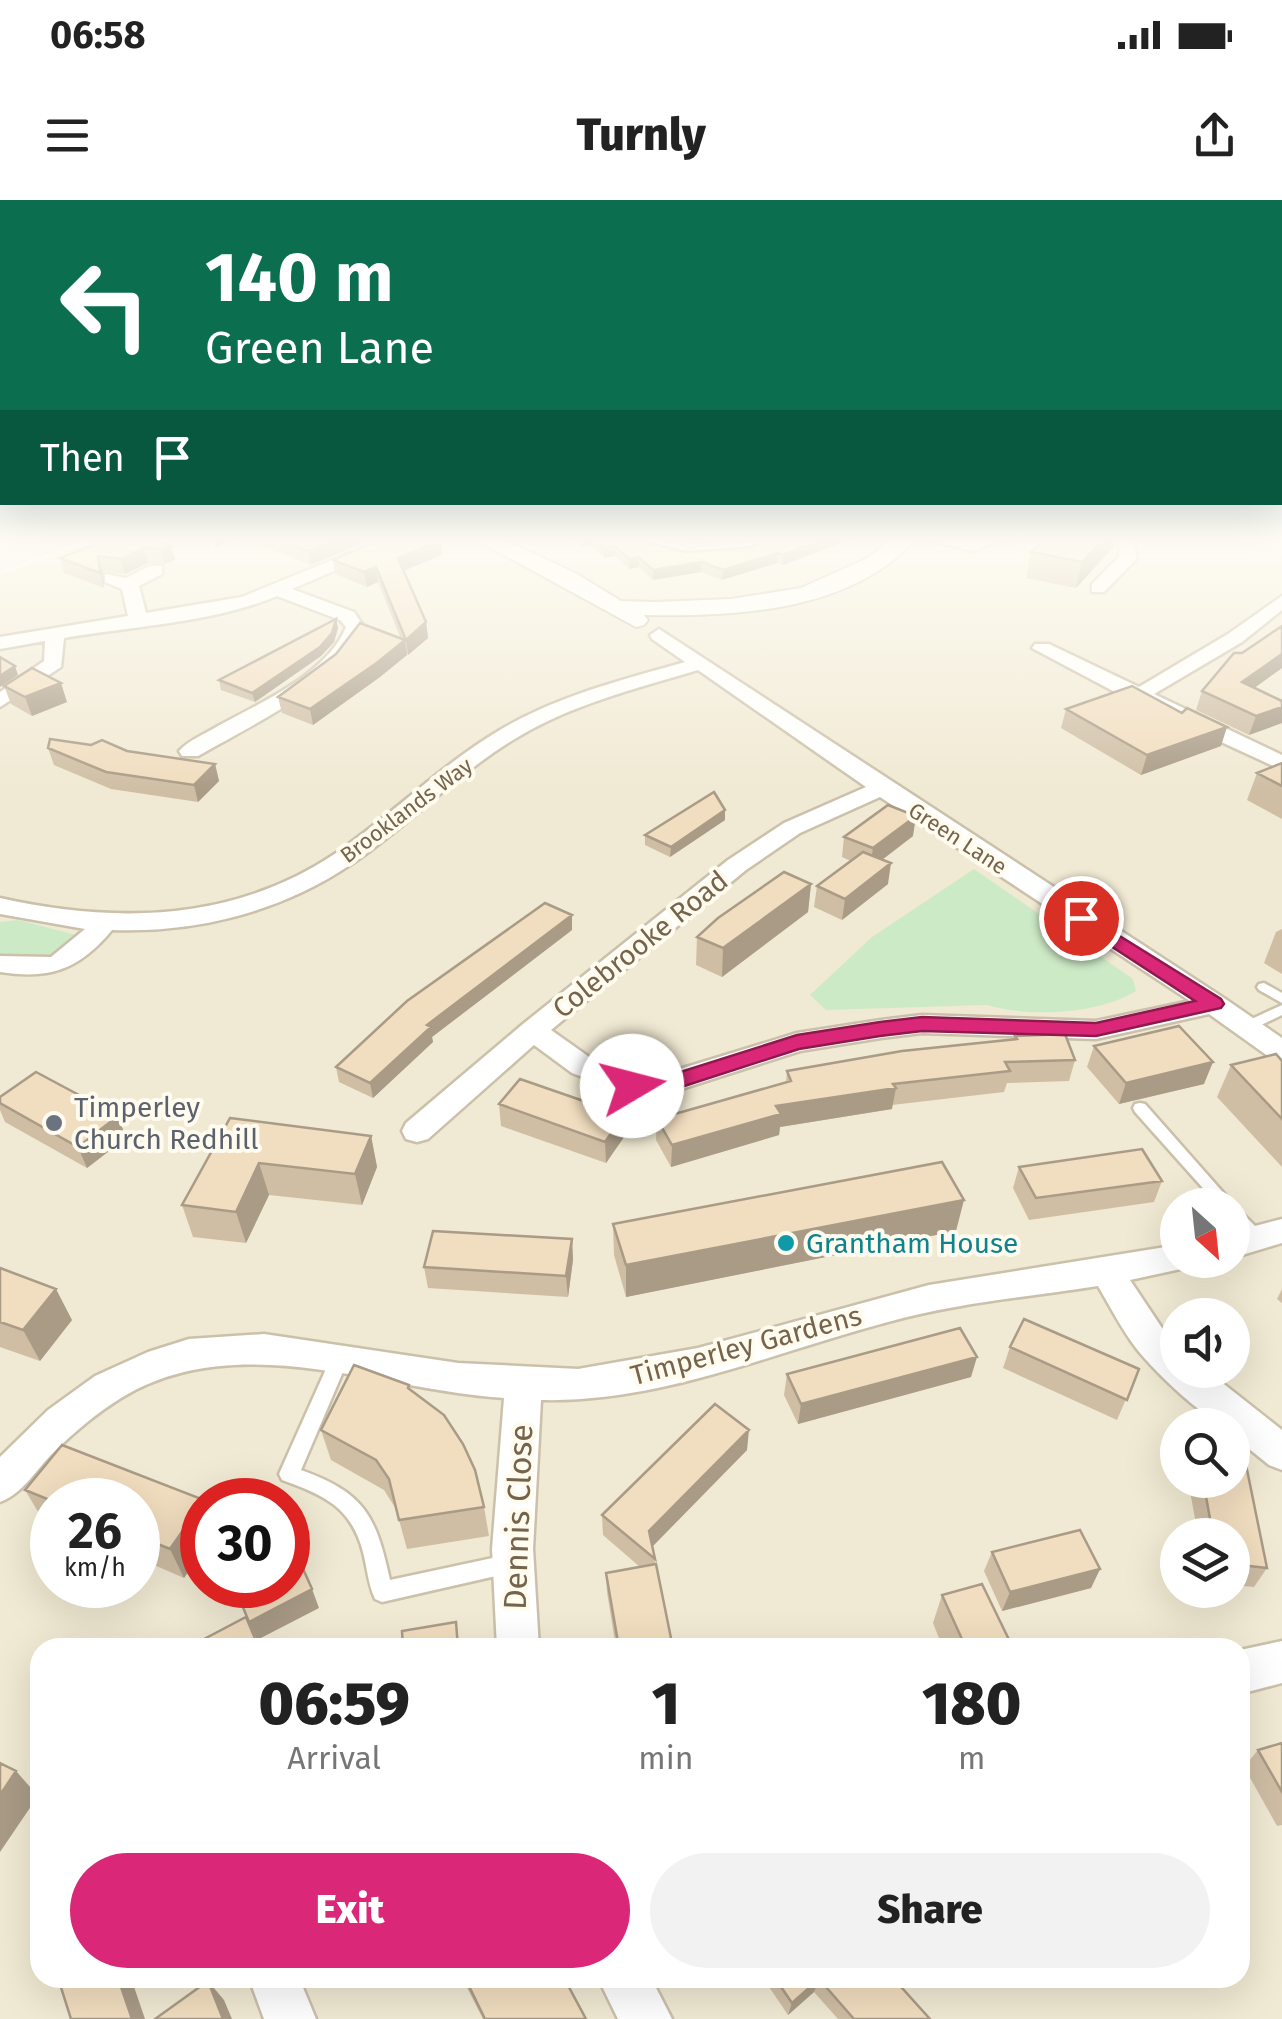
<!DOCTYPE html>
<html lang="en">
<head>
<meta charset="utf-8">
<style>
  :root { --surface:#fff; --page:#f2f2f2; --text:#222; --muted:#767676; --accent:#db2777 }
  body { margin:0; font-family:"Fira Sans",sans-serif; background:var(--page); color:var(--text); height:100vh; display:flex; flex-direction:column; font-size:38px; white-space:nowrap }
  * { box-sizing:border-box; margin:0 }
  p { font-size:32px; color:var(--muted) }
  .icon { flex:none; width:55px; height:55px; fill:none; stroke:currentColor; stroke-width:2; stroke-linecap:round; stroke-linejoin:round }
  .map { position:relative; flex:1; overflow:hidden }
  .side { position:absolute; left:30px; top:1438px; width:1220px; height:350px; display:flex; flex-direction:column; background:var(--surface); border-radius:30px; box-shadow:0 10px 40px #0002 }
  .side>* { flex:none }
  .banner { position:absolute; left:0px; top:0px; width:1282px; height:305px; box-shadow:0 10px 40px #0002; background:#0b6e4f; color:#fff; overflow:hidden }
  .needle { width:65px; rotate:153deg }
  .buttons { position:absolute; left:1160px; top:988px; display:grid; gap:20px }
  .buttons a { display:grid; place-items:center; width:90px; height:90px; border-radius:50%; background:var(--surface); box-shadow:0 10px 40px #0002; font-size:50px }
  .speed { position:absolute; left:30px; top:1278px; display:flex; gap:20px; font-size:50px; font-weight:700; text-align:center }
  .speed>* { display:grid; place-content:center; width:130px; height:130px; border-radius:50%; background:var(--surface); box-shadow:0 10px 40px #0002; line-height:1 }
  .speed small { font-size:25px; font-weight:400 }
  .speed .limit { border:15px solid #d22; background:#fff; color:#111 }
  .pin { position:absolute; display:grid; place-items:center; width:85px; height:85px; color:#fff; margin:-42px; border:5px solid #fff; border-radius:50%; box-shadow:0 2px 10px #0007 }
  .me { position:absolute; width:110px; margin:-55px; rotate:82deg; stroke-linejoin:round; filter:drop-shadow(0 0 8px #0008) }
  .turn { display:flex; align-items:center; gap:35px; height:210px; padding:0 40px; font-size:45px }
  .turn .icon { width:130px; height:130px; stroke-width:2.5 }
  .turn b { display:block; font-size:70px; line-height:85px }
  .then { display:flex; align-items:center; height:95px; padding:0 40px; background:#0003; gap:20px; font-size:38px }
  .eta { display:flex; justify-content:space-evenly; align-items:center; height:170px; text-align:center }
  .eta b { font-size:60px; font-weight:800; line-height:70px }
  .cta { display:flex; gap:20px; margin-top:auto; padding:20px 40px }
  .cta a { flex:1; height:115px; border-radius:60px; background:var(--accent); color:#fff; font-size:40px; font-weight:800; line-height:115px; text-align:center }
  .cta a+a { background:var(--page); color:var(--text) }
  .status { display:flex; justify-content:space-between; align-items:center; height:70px; padding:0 50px; background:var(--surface); direction:ltr }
  .status svg { height:28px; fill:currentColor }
  header { display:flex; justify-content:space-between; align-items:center; height:130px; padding:0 40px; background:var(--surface); font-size:45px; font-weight:800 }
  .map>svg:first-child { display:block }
</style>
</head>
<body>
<div class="status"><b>06:58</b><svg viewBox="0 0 49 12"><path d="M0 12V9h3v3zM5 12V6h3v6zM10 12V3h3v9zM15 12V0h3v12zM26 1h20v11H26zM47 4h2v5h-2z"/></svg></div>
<header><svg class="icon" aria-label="menu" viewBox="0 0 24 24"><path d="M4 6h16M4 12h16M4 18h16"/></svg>Turnly<svg class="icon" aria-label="share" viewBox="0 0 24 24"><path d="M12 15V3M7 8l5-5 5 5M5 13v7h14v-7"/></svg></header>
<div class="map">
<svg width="1282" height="1819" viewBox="0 0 1282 1819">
  <rect width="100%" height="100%" fill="#fcf8e7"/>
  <path fill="#f0e9d3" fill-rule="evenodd" d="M102 338H1282V1819H0V375ZM1178 1005H1232V1060H1178ZM1178 1115H1232V1170H1178ZM1178 1225H1232V1280H1178ZM52 1300H138V1385H52ZM202 1300H288V1385H202ZM1178 1335H1232V1390H1178ZM40 1448H1240V1778H40Z"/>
  <path fill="#f5e4f8" d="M0 338H91L0 372Z"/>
  <path fill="#cdeac6" d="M974 669 1133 779 1136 791C1099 814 1030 818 987 805L826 810 810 795 872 737Z
    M18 720 80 736 60 760H15L0 756V722Z"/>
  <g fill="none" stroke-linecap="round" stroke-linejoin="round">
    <g stroke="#cbc0aa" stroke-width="5">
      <path id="service" d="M1264 783 1282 793V803L1259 790 1257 787 1259 784Z
        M1282 805V815L1253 829 1248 831 1241 826 1243 823Z
        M1140 903 1145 904 1235 1006 1263 1034 1265 1038 1263 1042H1251L1232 1022V1005H1218L1135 912 1133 908 1135 904Z
        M339 1153 345 1155 348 1160 301 1270C365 1293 376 1316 390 1380L511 1354 518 1357 521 1364 518 1371 382 1402 375 1399C368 1384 367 1367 363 1352 351 1306 323 1295 282 1280L279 1274 330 1160 333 1155Z"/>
    </g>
    <g stroke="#cbc0aa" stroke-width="5">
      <path id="minor" d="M386 338H409L292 389 354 412 364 427C343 484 249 526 198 556H182L179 551C189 540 205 534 218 526 260 503 327 474 346 427L340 420 277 396C212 423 133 426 64 438L61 467 0 507V492L44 461 45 441 0 449V437L128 416 122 389 105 382V374L126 378 150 366H162V374L139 386 146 413 242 397Z
        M633 338H654L689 349 783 338C748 365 666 369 633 338Z
        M922 338H1009L972 351Z
        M1120 338H1132L1137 358 1104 392H1092V384L1119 357Z
        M1282 396V410L1242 442 1154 494 1282 555V570L1130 500 1032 448 1035 444H1049L1139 487 1228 434Z
        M659 429 1224 798 1282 838V862L1272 859 1209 814 1096 839 922 833 881 838 800 851 672 892 632 896 572 873 534 845 428 939 417 942 406 939 402 931 406 923 523 824 728 660 784 623 866 587 698 470C635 489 569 505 513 540 454 576 407 627 350 665 280 712 196 733 112 730 80 769 50 780 0 772V756L51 757 85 729 0 714V698C116 724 234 722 336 653 392 615 441 565 500 530 557 496 622 480 685 462L652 439 650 435ZM880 597 1190 801 1096 821 922 815 881 820 797 833 670 872 634 876 592 859 551 830 746 670 800 633Z
        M1282 1019V1043L1232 1058V1032Z
        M1178 1045V1060H1194L1190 1067 1130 1080 1164 1131 1178 1144V1170H1206L1282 1230V1270L1269 1265 1232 1235V1225C1208 1225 1157 1173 1140 1153 1124 1134 1111 1108 1098 1086 1028 1097 956 1103 888 1122 774 1152 661 1203 541 1200L533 1349 539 1448H497L492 1349 504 1198C378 1190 238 1127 121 1198 97 1213 75 1231 55 1251 37 1268 23 1294 0 1302V1257L48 1210 95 1176 148 1152 189 1139 264 1134 458 1163 578 1169 698 1148 929 1085Z
        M1282 1441V1483L1240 1494V1450Z
        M249 1778H299L316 1819H264Z
        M598 1778H651L672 1819H618Z"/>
    </g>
    <g stroke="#cbc0aa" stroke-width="4">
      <path id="tertiary" d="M473 338H500L575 373 621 401 654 402 731 399 801 388 868 358 893 338H916C853 412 734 417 644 415L648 420 644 425 636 427Z"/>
    </g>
    <use href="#service" fill="#fff" fill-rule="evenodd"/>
    <use href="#minor" fill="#fff" fill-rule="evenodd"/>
    <use href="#tertiary" fill="#fff" fill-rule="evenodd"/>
  </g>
  <path fill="#cfbea4" d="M243 338H375L311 365Z
    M573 338H641L646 342 686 352 855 338 783 365 777 363 722 380 701 372 653 380 639 367 629 369 615 356 604 358 592 345 582 347Z
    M668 338H731V340L689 345Z
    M1046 338H1118L1116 344 1076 388 1026 378 1031 352Z
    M171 346 175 360 165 364 148 363 125 374 103 371 104 388 64 373 60 358Z
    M442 355 404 371 426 422 428 438 408 455 406 452 407 455 380 477 313 525 282 513 278 497 401 439 378 382 367 387 335 374 333 360Z
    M336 419 338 428 334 442 321 456 255 502 221 490 219 480Z
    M1242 453 1282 468 1254 488 1282 523 1249 535 1196 510 1202 491Z
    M4 486 67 502 32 516 11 504Z
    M1066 509 1221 546 1141 575 1061 528Z
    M48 548 127 551 215 564 219 581 198 602 111 589 54 565Z
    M1282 563V619L1247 600 1257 573Z
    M725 620 670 657 645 645V635Z
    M913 636 882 660 888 684 842 720 814 707 817 686 851 661 842 657 844 637Z
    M811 684 808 712 722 777 696 765 697 737Z
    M1282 729V774L1264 763 1276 732Z
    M572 730 432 837 433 842 373 898 339 882 336 867Z
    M1015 836 1075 860 1069 881 1007 883 1004 892 892 905V909L780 927 779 935 671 967 656 940 657 919 786 883 787 871 1015 839Z
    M1094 846 1204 884 1119 904 1087 867Z
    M1282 861V967L1217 897 1231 865Z
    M0 903 118 916 126 938 87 968 5 922 0 910Z
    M499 904 624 937 606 963 501 926Z
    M230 918 371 936 377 967 362 1005 269 995 246 1043 193 1037 182 1005Z
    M1019 967 1162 981 1154 1002 1029 1020 1013 988Z
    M613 1024 956 1031 626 1097 614 1055Z
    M572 1039 573 1060 568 1097 428 1088 424 1067Z
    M0 1068 72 1120 40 1161 0 1147Z
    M1282 1089V1103L1277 1099Z
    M1010 1147 1139 1169 1117 1220 1003 1168Z
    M787 1174 971 1177 798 1224 784 1195Z
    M409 1185 410 1190 484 1307 489 1336 407 1349 396 1309 384 1290 331 1260 321 1230Z
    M747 1250 652 1347 673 1448H616L607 1392 606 1373 640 1367 603 1335 602 1315Z
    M1188 1280H1232L1267 1368 1254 1387 1232 1385V1335H1198Z
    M25 1290 202 1300V1351L184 1378 138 1358V1300H52V1323L43 1320Z
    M992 1352 1100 1369 1091 1388 1002 1411 984 1371Z
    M942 1395 1013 1448H943L933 1423Z
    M1282 1543V1625L1277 1626 1244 1567 1258 1550Z
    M462 1778H564L586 1819H483Z
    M763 1778H852L859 1786 930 1819H838L814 1792 788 1815Z"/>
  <path fill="#a99b86" d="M213 338H238L215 348Z
    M340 338H375L311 365 308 351Z
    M581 338H592V345L582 347Z
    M690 338H731V340L689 345Z
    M829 338H855L783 365V355Z
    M1104 338H1118L1116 344 1076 388 1082 362Z
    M441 341 442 355 400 372 398 358Z
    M171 346 175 360 165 364 161 349Z
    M615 346V356L604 358V348Z
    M144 348 148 363 125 374 121 359Z
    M778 353 777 363 722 380 723 370Z
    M98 356 103 371 104 388 100 373Z
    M639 357V367L629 369V359Z
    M702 362 701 372 653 380V370Z
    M376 367 378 382 367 387 364 372Z
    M336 419 338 428 334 442 321 456 255 502 252 493Z
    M426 422 428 438 408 455 406 440Z
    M405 440 407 455 380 477 313 525 310 509Z
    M1282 454V468L1236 501 1242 482Z
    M15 466 18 475 0 487V476Z
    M61 483 67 502 32 516 25 497Z
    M1282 507V523L1249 535 1256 516Z
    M1227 527 1221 546 1141 575 1147 555Z
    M215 564 219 581 198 602 194 585Z
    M725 610V620L670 657 671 647Z
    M916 616 913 636 870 669 873 648Z
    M891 663 888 684 842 720 845 699Z
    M811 684 808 712 722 777 723 748Z
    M572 715V730L432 837 433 842 373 898 370 883 427 825Z
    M1213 862 1204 884 1119 904 1126 883Z
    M896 888 892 909 780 927 779 935 671 967 672 945 776 906Z
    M624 915V937L606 963 605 942Z
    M118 916 126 938 87 968 78 947Z
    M371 936 377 967 362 1005 355 974Z
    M259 963 269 995 246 1043 236 1012Z
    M964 1000 956 1031 626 1097V1065Z
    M572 1039 573 1060 568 1097 566 1076Z
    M56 1089 72 1120 40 1161 23 1130Z
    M977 1157 971 1177 798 1224 801 1204Z
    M749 1230 747 1250 649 1350V1331Z
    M202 1302V1351L184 1378 170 1349Z
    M1100 1369 1091 1388 1002 1411 1010 1392Z
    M312 1389 319 1408 257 1440 249 1422Z
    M16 1571 38 1596 0 1652V1595Z
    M118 1778H131L145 1819H132Z
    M819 1779 814 1792 788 1815 792 1803Z
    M208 1781 224 1800 232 1819H223Z"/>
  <path fill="#f1ddbf" stroke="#a99b86" stroke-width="2.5" d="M111 338H151L171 346 161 349 144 348 121 359 98 356 100 373 60 358Z
    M276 338H340L308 351Z
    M383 338H436L441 341 398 358 426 422 406 440 376 367 364 372 333 360Z
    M595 338H641L646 342 686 352 751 347 770 338H829L783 355 778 353 723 370 702 362 653 370 639 357 629 359 615 346 604 348Z
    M1046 338H1104L1082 362 1031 352Z
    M336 419 332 433 320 447 252 493 219 480Z
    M360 423 405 440 378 462 310 509 278 497 336 454Z
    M1282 426V454L1242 482 1282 501V507L1256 516 1202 491 1234 453H1242Z
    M0 457 15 466 0 476Z
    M32 468 61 483 25 497 4 486Z
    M1132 486 1182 513 1187 508 1227 527 1147 555 1066 509Z
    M50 539 91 545 102 540 127 551 215 564 194 585 106 572 48 548Z
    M1282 563V586L1257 573Z
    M714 592 725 610 671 647 645 635Z
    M888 605 916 616 873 648 844 637Z
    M863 652 891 663 845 699 817 686Z
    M784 672 811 684 723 748 697 737 718 718Z
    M545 703 572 715 427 825 431 827 370 883 336 867 407 801Z
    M1179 826 1213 862 1126 883 1094 846Z
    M1065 834 1075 860 1005 862 1010 871 893 884 896 888 776 906 781 914 672 945 657 919 791 881 787 871 902 851 1017 839 1015 836Z
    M1276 854 1282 861V919L1231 865Z
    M36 872 118 916 78 947 0 903V897Z
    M520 879 624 915 605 942 499 904Z
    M230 918 371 936 355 974 259 963 236 1012 182 1005Z
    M1142 949 1162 981 1036 998 1019 967Z
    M942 962 964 1000 626 1065 613 1024Z
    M433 1031 572 1039 566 1076 424 1067Z
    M0 1068 56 1089 23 1130 0 1122Z
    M1024 1119 1139 1169 1127 1200 1010 1147Z
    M960 1128 977 1157 801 1204 787 1174Z
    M354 1165 409 1185 408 1188 444 1215 463 1244 475 1270 484 1307 399 1320 389 1279 376 1260 321 1230Z
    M715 1204 749 1230 649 1331 655 1359 602 1315Z
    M62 1245 204 1300 170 1349 138 1336V1300L52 1301 25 1290Z
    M1232 1249 1243 1250 1267 1368 1232 1364V1335H1213L1203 1280H1232Z
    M1080 1330 1100 1369 1010 1392 992 1352Z
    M292 1344 312 1389 249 1422 234 1385H288V1347Z
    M656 1364 673 1448H619L606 1373Z
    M982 1384 1013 1448H966L942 1395Z
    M246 1417 259 1448H187Z
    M456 1422 458 1448H403L402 1431Z
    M1282 1543V1592L1258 1550Z
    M0 1563 16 1571 0 1595Z
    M40 1705V1722L35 1708Z
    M58 1778H118L132 1819H71Z
    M465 1778H564L586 1819H485Z
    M775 1778H852L859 1786 866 1778H893L930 1819H854L819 1779 792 1803Z
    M208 1781 223 1819H155Z"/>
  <linearGradient id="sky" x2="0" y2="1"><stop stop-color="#96c2e7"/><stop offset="0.57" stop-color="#fefcf4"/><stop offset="1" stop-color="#fefcf4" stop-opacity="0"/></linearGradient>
  <rect width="1282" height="593" fill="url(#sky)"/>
  <path fill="#db2777" stroke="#8e194d" stroke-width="2.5" d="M1081 712 1221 799 1224 804 1221 808 1096 836 922 831 880 836 799 849 672 890 632 893 621 886 624 880 671 875 797 835 880 822 922 817 1096 823 1195 801 1074 722V713Z"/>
  <circle fill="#6b7280" stroke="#fffbee" stroke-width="4" cx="54" cy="923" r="10"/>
  <circle fill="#0f9aa8" stroke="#fffbee" stroke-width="4" cx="786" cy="1043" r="10"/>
  <g text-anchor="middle" stroke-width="8" stroke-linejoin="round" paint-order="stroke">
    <g font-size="22" fill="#75634c" stroke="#fffbee">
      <text transform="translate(406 610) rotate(-37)" y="8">Brooklands Way</text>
      <text transform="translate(958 638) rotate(33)" y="8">Green Lane</text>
    </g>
    <g font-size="28" fill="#75634c" stroke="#fffbee">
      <text transform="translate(640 744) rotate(-39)" y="10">Colebrooke Road</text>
      <text transform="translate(746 1145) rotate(-15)" y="10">Timperley Gardens</text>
    </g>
    <g font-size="28" fill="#5b616d" stroke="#fffbee" text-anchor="start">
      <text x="74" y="917">Timperley<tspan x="74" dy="32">Church Redhill</tspan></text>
    </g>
    <g font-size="28" fill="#0d838f" stroke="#fffbee" text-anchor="start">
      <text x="806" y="1053">Grantham House</text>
    </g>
    <g font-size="32" fill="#75634c" stroke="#fffbee">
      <text transform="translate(518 1317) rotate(-88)" y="11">Dennis Close</text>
    </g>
  </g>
</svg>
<div class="buttons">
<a><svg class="needle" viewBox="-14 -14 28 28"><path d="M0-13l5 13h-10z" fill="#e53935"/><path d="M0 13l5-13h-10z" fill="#767676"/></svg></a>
<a><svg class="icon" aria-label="sound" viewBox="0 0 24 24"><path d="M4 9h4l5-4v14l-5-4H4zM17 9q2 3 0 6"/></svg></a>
<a><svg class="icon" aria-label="search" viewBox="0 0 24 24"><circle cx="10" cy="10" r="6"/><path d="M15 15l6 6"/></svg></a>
<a><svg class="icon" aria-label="layers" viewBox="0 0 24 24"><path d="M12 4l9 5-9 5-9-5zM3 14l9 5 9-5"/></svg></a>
</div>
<div class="speed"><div>26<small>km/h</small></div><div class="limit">30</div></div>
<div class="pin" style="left:1081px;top:718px;background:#d93025"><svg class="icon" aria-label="arrive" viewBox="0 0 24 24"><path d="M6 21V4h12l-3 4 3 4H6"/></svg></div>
<svg class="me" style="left:632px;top:886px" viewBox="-20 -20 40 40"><circle r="19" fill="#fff"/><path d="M0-13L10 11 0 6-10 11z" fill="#db2777"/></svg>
<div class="banner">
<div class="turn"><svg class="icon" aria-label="left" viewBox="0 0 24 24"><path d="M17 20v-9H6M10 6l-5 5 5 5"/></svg><div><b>140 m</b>Green Lane</div></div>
<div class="then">Then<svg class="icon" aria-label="arrive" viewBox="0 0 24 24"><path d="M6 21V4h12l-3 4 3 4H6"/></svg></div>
</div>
<section class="side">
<div class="eta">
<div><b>06:59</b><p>Arrival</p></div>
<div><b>1</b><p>min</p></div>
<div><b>180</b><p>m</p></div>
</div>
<div class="cta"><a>Exit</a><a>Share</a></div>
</section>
</div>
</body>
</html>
